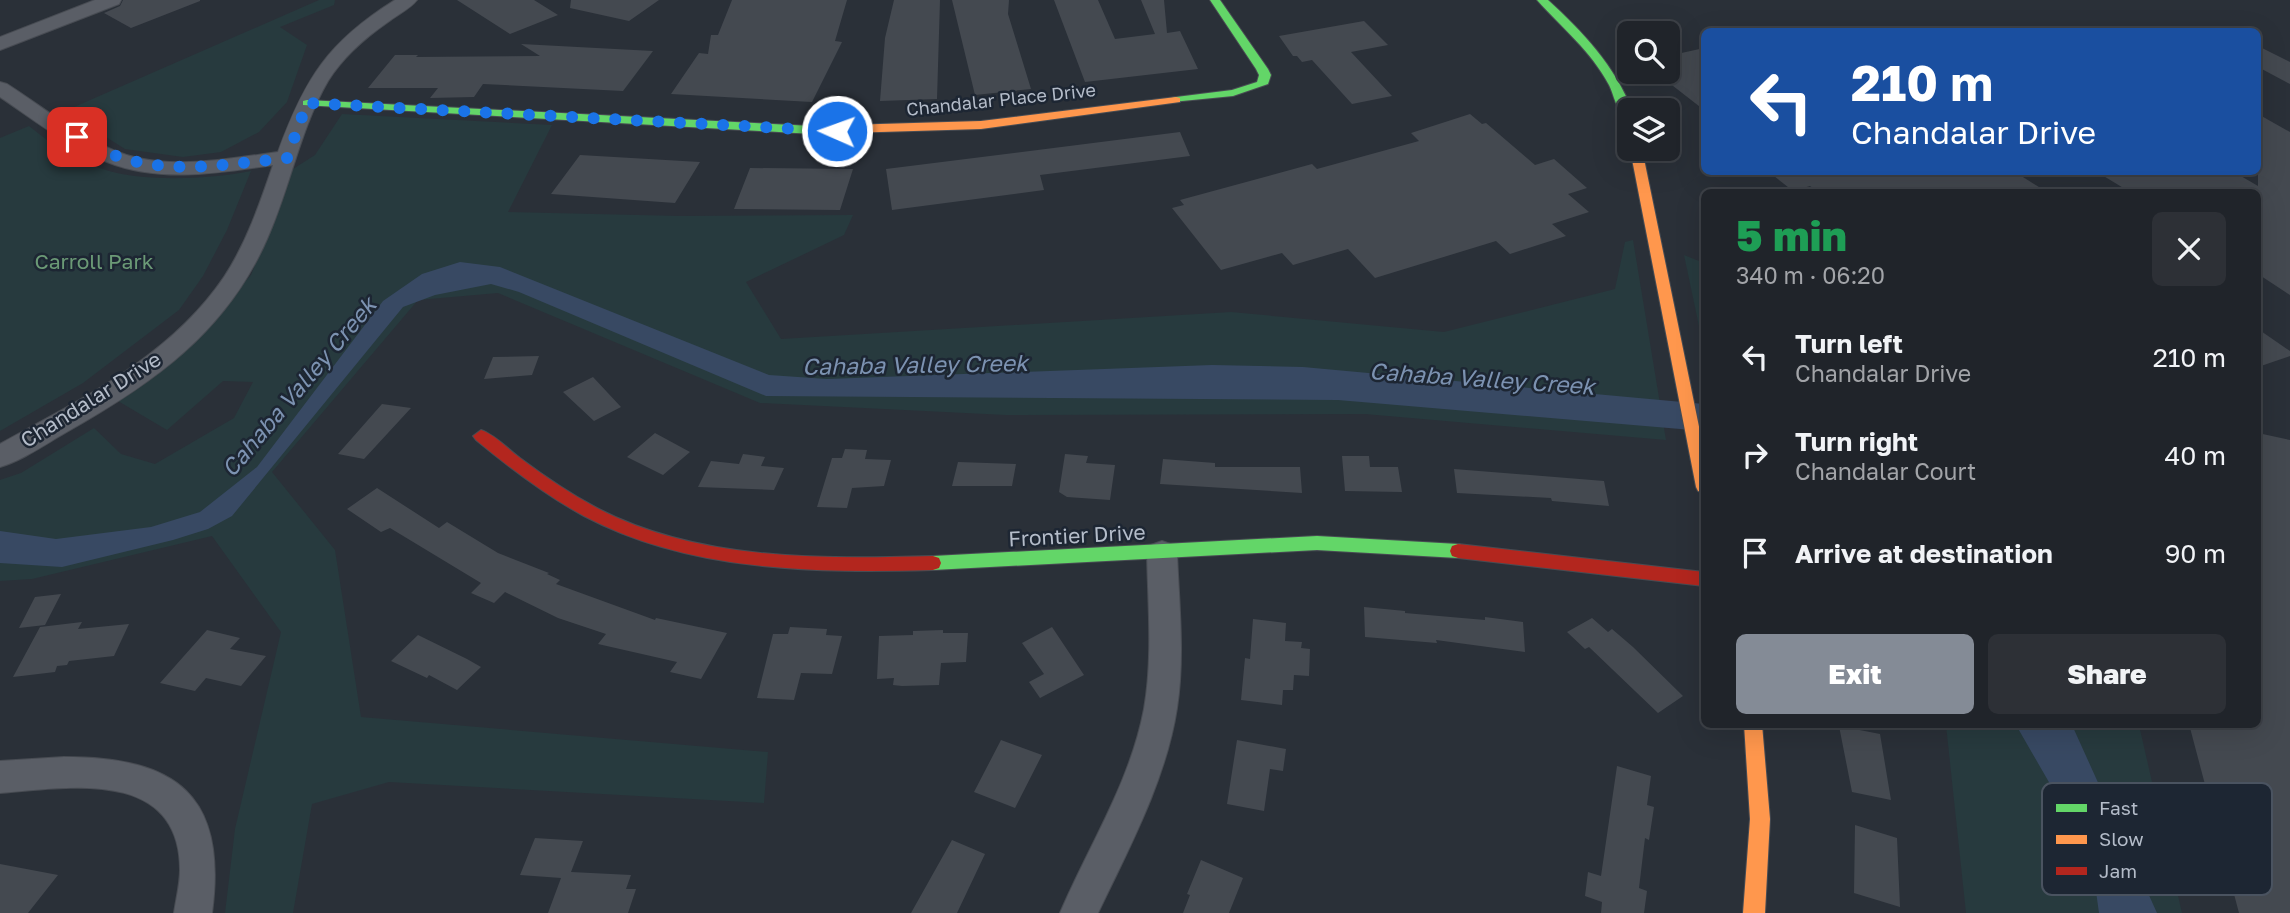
<!DOCTYPE html>
<html lang="en">
<head>
<meta charset="utf-8">
<style>
  :root { --surface:#20242a; --page:#2d3036; --text:#f1f3f6; --muted:#a2a4a8; --line:#3d4147; --accent:#848b96 }
  body { margin:0; font-family:"Golos Text",sans-serif; background:var(--page); color:var(--text); height:100vh; display:flex; flex-direction:column; font-size:26px; white-space:nowrap }
  * { box-sizing:border-box; margin:0 }
  p { font-size:23px; color:var(--muted) }
  .icon { flex:none; width:38px; height:38px; fill:none; stroke:currentColor; stroke-width:2; stroke-linecap:round; stroke-linejoin:round }
  .map { position:relative; flex:1; overflow:hidden }
  .details { position:absolute; left:1701px; top:189px; width:560px; height:539px; display:flex; flex-direction:column; background:var(--surface); border-radius:10px; box-shadow:0 7px 28px #0002,0 0 0 2px var(--line) }
  .details>* { flex:none }
  .guide { position:absolute; left:1701px; top:28px; width:560px; height:147px; border-radius:10px; box-shadow:0 7px 28px #0002,0 0 0 2px var(--line); background:#1a4fa0; color:#fff; overflow:hidden }
  .fabs { position:absolute; left:1617px; top:21px; display:grid; gap:14px }
  .fabs a { display:grid; place-items:center; width:63px; height:63px; border-radius:10px; background:var(--surface); box-shadow:0 7px 28px #0002,0 0 0 2px var(--line); font-size:35px }
  .pin { position:absolute; display:grid; place-items:center; width:60px; height:60px; color:#fff; margin:-30px; border-radius:14px; box-shadow:0 4px 10px #0006 }
  .me { position:absolute; width:77px; margin:-38px; rotate:272deg; stroke-linejoin:round; filter:drop-shadow(0 0 5px #0008) }
  .turn { display:flex; align-items:center; gap:24px; height:147px; padding:0 35px; font-size:32px }
  .turn .icon { width:91px; height:91px; stroke-width:2.5 }
  .turn b { display:block; font-size:49px; line-height:60px }
  .round { display:grid; place-items:center; flex:none; width:74px; height:74px; border-radius:10px; background:var(--page) }
  .headline { display:flex; align-items:center; justify-content:space-between; height:119px; padding:0 35px }
  h1 { font-size:42px; font-weight:800; line-height:52px; color:#1e9e55 }
  .action { display:flex; gap:14px; margin-top:auto; padding:14px 35px }
  .action a { flex:1; height:80px; border-radius:10px; background:var(--accent); color:#fff; font-size:28px; font-weight:800; line-height:80px; text-align:center }
  .action a+a { background:var(--page); color:var(--text) }
  ul { padding:0; list-style:none }
  li { display:flex; align-items:center; gap:21px; height:98px; padding:0 35px }
  li div { flex:1 }
  li b { display:block; font-size:26px }
  li em { font-style:normal }
  .map>svg:first-child { display:block }
</style>
</head>
<body>
<div class="map">
<svg width="2290" height="913" viewBox="0 0 2290 913">
  <rect width="100%" height="100%" fill="#2a3038"/>
  <path fill="#273a3e" d="M319 0H335L334 5 280 27 307 45 287 102 259 132 221 152 183 157 125 149 65 111Z
    M342 114 552 125 508 212 680 216 853 215 844 235 746 282 781 339 1231 312 1444 332 1615 289 1625 242 1633 240 1666 440 1365 414 1006 415 760 403 498 293 418 300 272 472 335 550 361 717 768 752 764 803 389 782 312 804 293 913H225L235 829 281 632 212 536 32 579 0 581V480L21 473 94 428 121 454 155 464 234 418 253 382 223 381 167 430 118 401 189 344 251 275 293 169 315 155Z
    M29 126C52 145 80 163 109 171 147 182 212 179 251 171L227 230 203 276 179 310 83 383 0 431V138Z
    M1684 255 1704 263V350Z
    M1946 725H2139L2182 913H1966Z"/>
  <path fill="#384963" d="M460 262 500 267 769 375 827 379 1212 365 1303 367 1704 404V431L1338 400 766 396 519 292 491 284 435 295 403 307 232 516 208 529 173 540 62 567 0 563V531L56 539 151 527 200 512 257 467 383 301 422 274Z
    M2016 725H2072L2157 913H2099L2091 855Z"/>
  <path fill="#444950" d="M123 0H200V1L131 28 104 13 120 6Z
    M457 0H534L558 15 510 34Z
    M571 0H659L629 21 570 8Z
    M732 0H847L835 41 842 42 812 102 671 94 699 53 708 54 711 35H718Z
    M894 0H940L937 99 880 101 885 38Z
    M952 0H1009L1008 14 1031 89 975 95Z
    M1054 0H1098L1115 39 1155 34 1141 0H1164L1167 33 1180 31 1198 69 1085 82Z
    M1364 21 1388 45 1351 52 1392 96 1352 104 1312 60 1302 62 1297 56H1293L1279 36Z
    M521 44 653 51 623 91 483 84 474 97 430 98 438 88H368L395 55H418L416 57 540 56Z
    M2258 46 2290 62V84L2258 67Z
    M1704 48V110L1668 82V56Z
    M1470 114 1482 124 1486 123 1535 165 1554 159 1587 188 1568 194 1589 212 1552 224 1566 236 1510 254 1496 241 1375 278 1348 249 1293 265 1282 253 1221 270 1172 208 1184 205 1180 200 1312 164 1317 169 1419 141 1411 133Z
    M2258 114 2290 132V295L2258 274V192H2130L2097 172H2234L2258 186Z
    M1180 132 1190 156 1040 175 1044 190 892 210 886 169Z
    M580 155 700 162 675 203 551 194Z
    M750 168 853 169 840 210 734 209Z
    M1769 172H2015L2047 192H1818L1810 186 1793 191Z
    M2258 329 2290 351V356L2258 367Z
    M539 356 532 375 484 379 493 357Z
    M593 377 621 407 594 421 563 392Z
    M382 404 411 408 364 459 338 454Z
    M655 433 690 452 663 475 627 457Z
    M2258 433 2290 440V913H2239L2189 724H2258Z
    M845 449 867 450 865 459 891 460 884 486 852 488 847 508 817 507 832 458H842Z
    M743 454 765 457 761 466 784 468 774 490 698 487 711 461 739 464Z
    M1065 454 1088 456 1086 463 1115 465 1110 500 1067 497 1059 492Z
    M1342 456H1369L1370 467H1398L1402 492 1345 491Z
    M1163 459 1215 463V467H1300L1302 493 1160 484Z
    M958 462 1016 464 1012 486H952Z
    M1454 469 1604 481 1609 506 1552 501 1551 498 1457 493Z
    M377 488 439 528 447 522 498 553 549 573 547 574 560 580 556 584 655 620 656 618 727 633 701 679 670 672 677 662 598 644 606 634 558 618 505 592 494 603 471 593 481 583 390 528 381 532 347 509Z
    M61 594 45 625 19 628 35 597Z
    M1364 607 1405 611V613L1485 620V617L1523 622 1525 652 1436 640 1437 643 1365 637Z
    M1592 618 1608 632 1612 629 1633 647 1683 696 1658 713 1589 647 1585 649 1567 632Z
    M1253 619 1286 623 1285 641 1302 642 1301 648 1310 649 1309 676 1294 675 1293 690H1283L1282 705 1241 700 1245 658 1250 659Z
    M82 622 78 629 129 624 114 656 69 661 67 665 57 666 55 672 13 677 40 627Z
    M790 627 827 629 826 635 842 636 832 674 801 673 794 700 757 698 773 634H788Z
    M1052 627 1084 675 1040 698 1029 682 1044 674 1022 643Z
    M207 630 240 638 230 649 266 656 241 686 206 678 195 691 160 683Z
    M943 630V633H968L966 662 941 663 939 685 902 686 893 685 894 678 877 679 879 636 913 635V631Z
    M418 635 467 659 481 667 457 690 429 675 427 678 391 661Z
    M1839 726 1880 734 1891 800 1852 792Z
    M1001 740 1042 755 1015 808 974 792Z
    M1237 740 1286 749 1283 771 1270 769 1264 811 1227 804Z
    M1617 766 1651 776 1647 805 1654 807 1649 840 1645 838 1639 888 1647 891 1644 913H1601L1602 902 1585 896 1588 872 1601 876Z
    M1855 825 1897 838 1900 907 1854 893Z
    M535 838 583 841 571 872 631 875 626 889H636L628 913H548L561 878 520 875Z
    M952 840 985 854 957 913H911Z
    M1201 860 1243 878 1229 913H1183L1190 895 1187 894Z
    M0 864 58 875 28 913H0Z"/>
  <g fill="none" stroke-linecap="round" stroke-linejoin="round">
    <g stroke="#484c53" stroke-width="2">
      <path id="street" d="M95 0H121L119 4 0 50V37Z
        M395 0H417C410 9 397 15 388 22 365 38 343 57 328 81 300 129 290 188 267 239 226 333 152 384 65 433 44 445 23 460 0 467V444C81 399 170 357 224 277 246 244 260 203 273 165 218 173 160 183 107 162 68 147 34 120 0 97V82L7 84C48 110 90 147 138 158 184 168 233 158 278 152 305 78 328 42 395 0Z
        M1162 541 1173 545 1177 553C1179 604 1185 657 1177 708 1166 780 1129 848 1098 913H1060C1089 845 1130 783 1144 709 1153 658 1148 605 1147 553L1151 545Z
        M64 757C176 757 228 795 212 913H174C176 899 180 884 180 870 180 768 69 787 0 793V761Z"/>
    </g>
    <g stroke="#484c53" stroke-width="2">
      <path id="fast" d="M1210 0H1220L1268 69 1271 75 1268 84 1233 96 1172 102V98L1176 97 1232 90 1257 82 1259 75 1256 69Z
        M1537 0H1548C1583 32 1615 66 1632 110H1629V122C1619 119 1614 95 1609 85 1591 51 1562 28 1537 0Z
        M307 100 813 126 819 130 813 134 303 105V101Z
        M1317 536 1458 544 1464 546 1466 551 1464 556 1458 558 1317 550 933 570 927 568 925 563 927 558 933 556Z"/>
    </g>
    <g stroke="#484c53" stroke-width="2">
      <path id="slow" d="M1176 97 1180 98V102L981 129 813 134 807 130 813 126 981 121Z
        M1630 149H1642L1704 451V493L1698 491 1696 487Z
        M1744 724H1762L1770 819 1765 913H1743L1750 819Z"/>
    </g>
    <g stroke="#484c53" stroke-width="2">
      <path id="jam" d="M481 430C495 435 508 449 520 458 544 476 569 493 595 507 697 561 821 559 933 556L939 558 941 563 939 568 933 570C816 573 690 572 584 516 545 495 510 468 476 440L473 436Z
        M1458 544 1704 572V586L1458 558 1452 556 1450 551 1452 546Z"/>
    </g>
    <use href="#street" fill="#5a5e66" fill-rule="evenodd"/>
    <use href="#fast" fill="#63d668" fill-rule="evenodd"/>
    <use href="#slow" fill="#ff974d" fill-rule="evenodd"/>
    <use href="#jam" fill="#b3261e" fill-rule="evenodd"/>
  </g>
  <g fill="none" stroke-linecap="round" stroke-linejoin="round">
    <path stroke="#1a73e8" stroke-width="12" stroke-dasharray="0 21.6" d="M77 137C145 180 211 166 287 158L307 103 837 131"/>
  </g>
  <g text-anchor="middle" stroke-width="5" stroke-linejoin="round" paint-order="stroke">
    <g font-size="18" fill="#b4bcc9" stroke="#1d2633">
      <text transform="translate(1001 100) rotate(-6)" y="6">Chandalar Place Drive</text>
    </g>
    <g font-size="21" fill="#6b9a76" stroke="#1d2633">
      <text x="94" y="269">Carroll Park</text>
    </g>
    <g font-size="21" fill="#b4bcc9" stroke="#1d2633">
      <text transform="translate(91 400) rotate(-32)" y="7">Chandalar Drive</text>
      <text transform="translate(1077 536) rotate(-3)" y="7">Frontier Drive</text>
    </g>
    <g font-size="23" font-style="italic" fill="#7c92b1" stroke="#1d2633">
      <text transform="translate(915 365) rotate(-1)" y="8">Cahaba Valley Creek</text>
      <text transform="translate(1482 379) rotate(4)" y="8">Cahaba Valley Creek</text>
      <text transform="translate(299 387) rotate(-50)" y="8">Cahaba Valley Creek</text>
    </g>
  </g>
  <rect x="2042" y="783" width="230" height="112" rx="10" fill="#1d2633" stroke="#4a5360" stroke-width="2"/>
  <rect x="2056" y="804" width="31" height="8" fill="#63d668"/>
  <rect x="2056" y="835" width="31" height="9" fill="#ff974d"/>
  <rect x="2056" y="867" width="31" height="8" fill="#b3261e"/>
  <g font-size="19" fill="#b4bcc9">
    <text x="2099" y="815">Fast</text>
    <text x="2099" y="846">Slow</text>
    <text x="2099" y="878">Jam</text>
  </g>
</svg>
<div class="fabs">
<a><svg class="icon" aria-label="search" viewBox="0 0 24 24"><circle cx="10" cy="10" r="6"/><path d="M15 15l6 6"/></svg></a>
<a><svg class="icon" aria-label="layers" viewBox="0 0 24 24"><path d="M12 4l9 5-9 5-9-5zM3 14l9 5 9-5"/></svg></a>
</div>
<div class="pin" style="left:77px;top:137px;background:#d93025"><svg class="icon" aria-label="arrive" viewBox="0 0 24 24"><path d="M6 21V4h12l-3 4 3 4H6"/></svg></div>
<svg class="me" style="left:837px;top:131px" viewBox="-20 -20 40 40"><circle r="17" fill="#1a73e8" stroke="#fff" stroke-width="3"/><path d="M0-11L8 9 0 5-8 9z" fill="#fff"/></svg>
<div class="guide">
<div class="turn"><svg class="icon" aria-label="left" viewBox="0 0 24 24"><path d="M17 20v-9H6M10 6l-5 5 5 5"/></svg><div><b>210 m</b>Chandalar Drive</div></div>
</div>
<section class="details">
<div class="headline"><div><h1>5 min</h1><p>340 m · 06:20</p></div><a class="round"><svg class="icon" aria-label="close" viewBox="0 0 24 24"><path d="M6 6l12 12M18 6L6 18"/></svg></a></div>
<ul>
<li><svg class="icon" aria-label="left" viewBox="0 0 24 24"><path d="M17 20v-9H6M10 6l-5 5 5 5"/></svg><div><b>Turn left</b><p>Chandalar Drive</p></div><em>210 m</em></li>
<li><svg class="icon" aria-label="right" viewBox="0 0 24 24"><path d="M7 20v-9h11M14 6l5 5-5 5"/></svg><div><b>Turn right</b><p>Chandalar Court</p></div><em>40 m</em></li>
<li><svg class="icon" aria-label="arrive" viewBox="0 0 24 24"><path d="M6 21V4h12l-3 4 3 4H6"/></svg><div><b>Arrive at destination</b></div><em>90 m</em></li>
</ul>
<div class="action"><a>Exit</a><a>Share</a></div>
</section>
</div>
</body>
</html>
